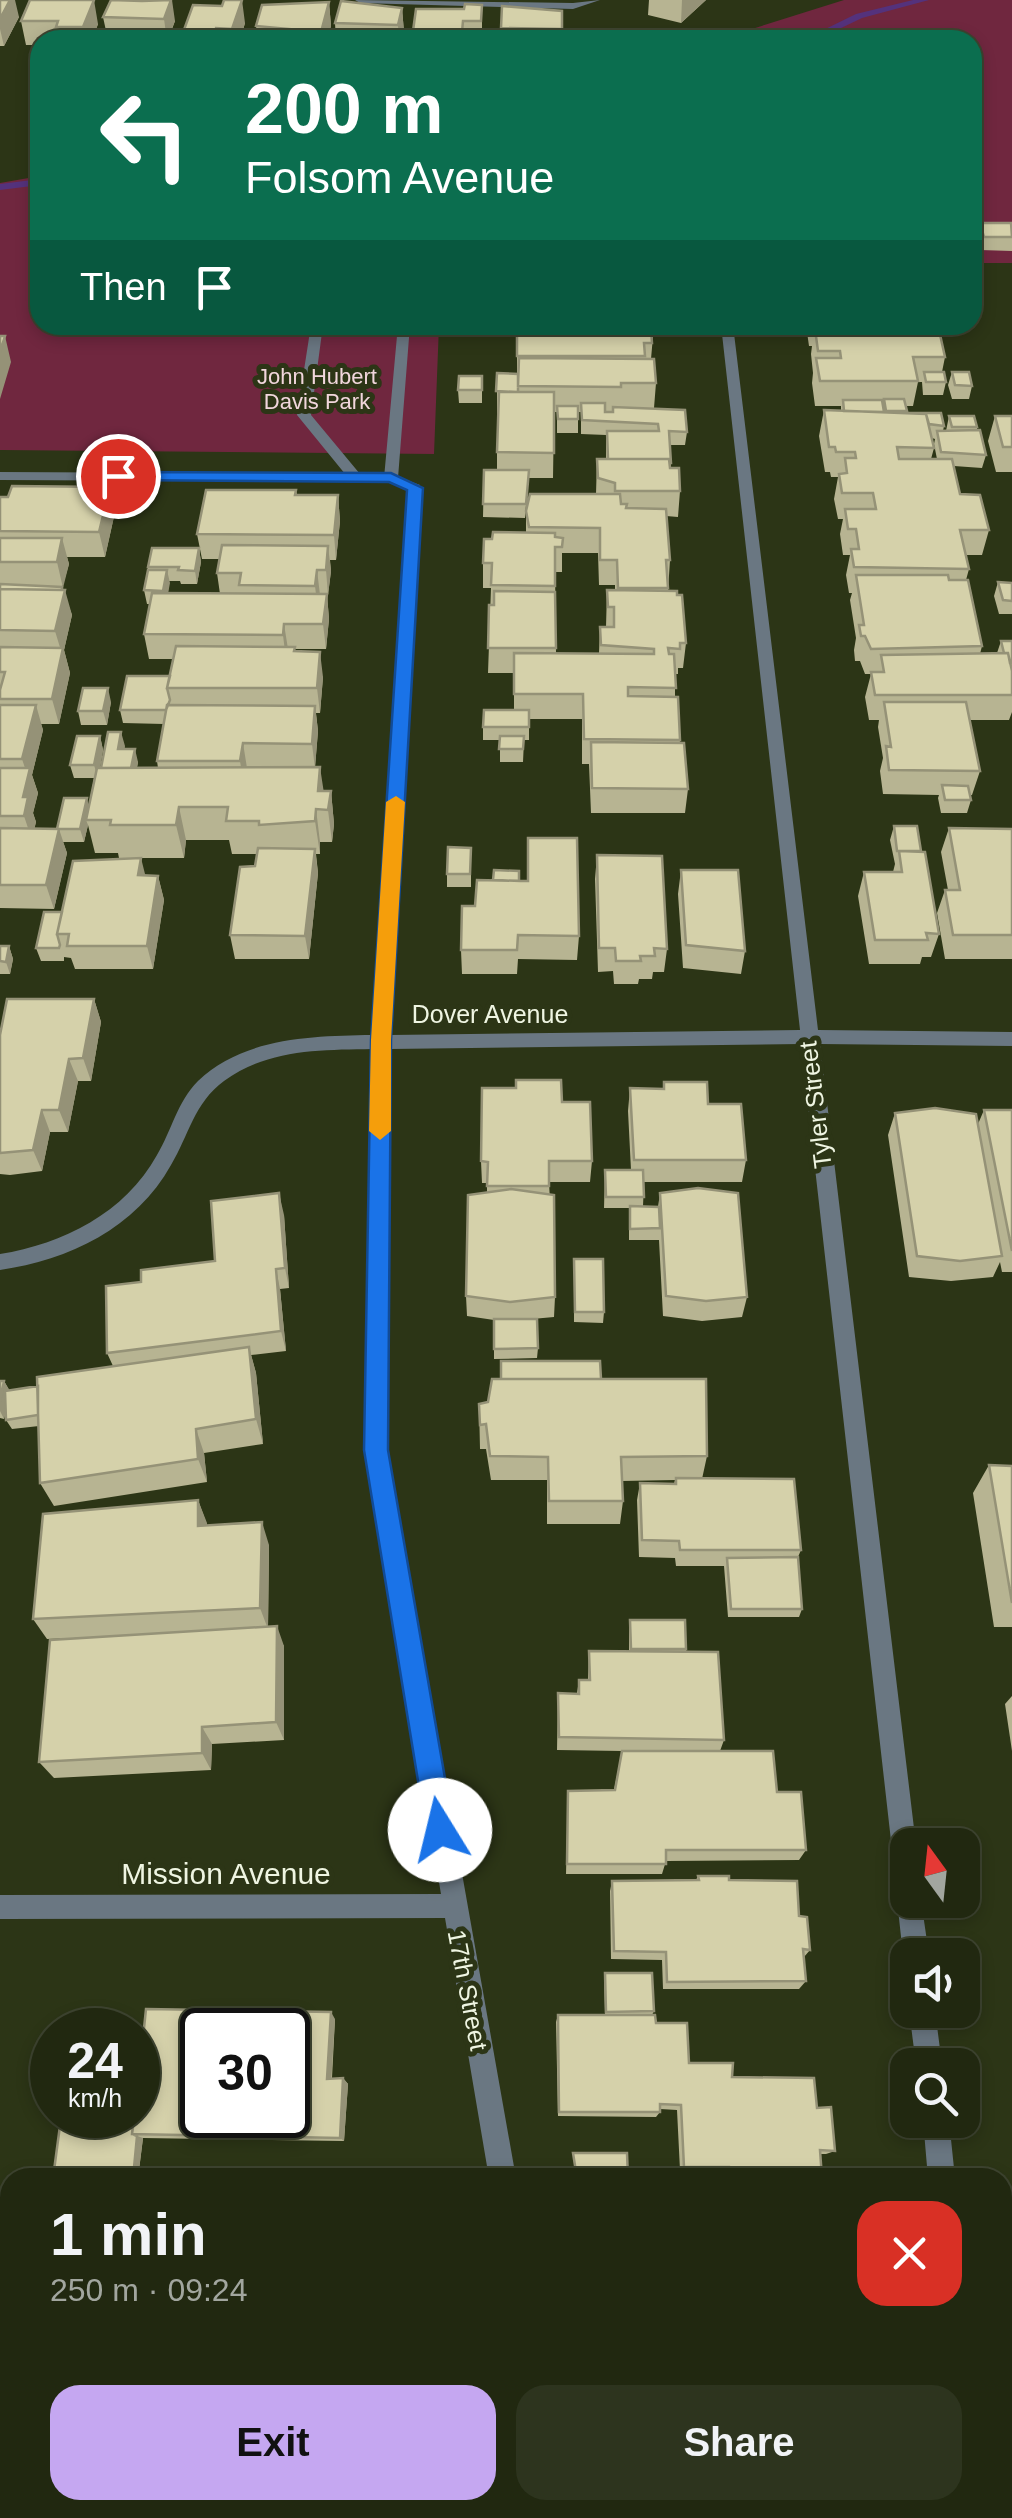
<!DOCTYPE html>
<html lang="en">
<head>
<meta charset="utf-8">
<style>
  :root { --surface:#212810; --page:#2d341e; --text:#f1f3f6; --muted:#a2a69f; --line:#3e4430; --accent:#c5a7f1 }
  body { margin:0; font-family:Helvetica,sans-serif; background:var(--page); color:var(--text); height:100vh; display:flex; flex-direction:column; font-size:38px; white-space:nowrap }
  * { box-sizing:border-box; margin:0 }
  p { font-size:32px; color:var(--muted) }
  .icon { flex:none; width:55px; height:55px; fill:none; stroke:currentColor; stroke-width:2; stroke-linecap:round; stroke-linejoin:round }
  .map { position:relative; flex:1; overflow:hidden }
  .panel { position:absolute; left:0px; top:2168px; width:1012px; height:352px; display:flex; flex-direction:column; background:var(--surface); border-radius:30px 30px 0 0; box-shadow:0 5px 15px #0003,0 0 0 2px var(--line) }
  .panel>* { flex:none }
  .top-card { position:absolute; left:30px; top:30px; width:952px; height:305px; border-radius:30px; box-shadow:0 5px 15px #0003,0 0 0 2px var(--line); background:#0b6e4f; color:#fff; overflow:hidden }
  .needle { width:65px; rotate:345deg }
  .buttons { position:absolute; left:890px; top:1828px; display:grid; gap:20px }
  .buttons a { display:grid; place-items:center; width:90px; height:90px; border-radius:20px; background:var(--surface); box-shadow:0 5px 15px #0003,0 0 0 2px var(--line); font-size:50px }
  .speed { position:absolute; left:30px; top:2008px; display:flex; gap:20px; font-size:50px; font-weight:700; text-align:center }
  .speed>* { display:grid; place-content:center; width:130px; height:130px; border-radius:50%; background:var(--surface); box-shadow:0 5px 15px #0003,0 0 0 2px var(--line); line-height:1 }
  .speed small { font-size:25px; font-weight:400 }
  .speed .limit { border:5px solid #111; border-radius:15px; background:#fff; color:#111 }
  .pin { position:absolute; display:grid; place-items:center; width:85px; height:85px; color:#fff; margin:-42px; border:5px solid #fff; border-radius:50%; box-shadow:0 2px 10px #0007 }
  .me { position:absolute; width:110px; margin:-55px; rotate:351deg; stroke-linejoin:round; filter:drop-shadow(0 0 8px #0008) }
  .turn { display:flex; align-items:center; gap:35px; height:210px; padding:0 50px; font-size:45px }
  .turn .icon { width:130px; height:130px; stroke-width:2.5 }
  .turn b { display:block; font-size:70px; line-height:85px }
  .then { display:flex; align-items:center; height:95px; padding:0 50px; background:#0003; gap:20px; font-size:38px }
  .round { display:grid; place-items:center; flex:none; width:105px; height:105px; border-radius:30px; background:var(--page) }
  .overview { display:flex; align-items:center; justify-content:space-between; height:170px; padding:0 50px }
  h1 { font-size:60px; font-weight:600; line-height:75px }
  .button { display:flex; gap:20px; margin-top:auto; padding:20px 50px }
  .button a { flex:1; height:115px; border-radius:30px; background:var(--accent); color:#111; font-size:40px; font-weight:600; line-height:115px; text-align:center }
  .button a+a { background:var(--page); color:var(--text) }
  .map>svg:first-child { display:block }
</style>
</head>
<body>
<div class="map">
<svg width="1012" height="2518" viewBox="0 0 1012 2518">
  <rect width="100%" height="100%" fill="#2c3516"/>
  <path fill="#70273f" d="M844 0H1012V263H973L972 40H717Z
    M40 176V325H439L434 454 0 450V183Z"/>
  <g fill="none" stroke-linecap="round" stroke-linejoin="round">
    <path fill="#54327c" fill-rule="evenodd" d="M913 0H929L862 18 816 40H803L856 14Z
      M40 179V185L0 190V184Z"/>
    <path fill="#6a7782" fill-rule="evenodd" d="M311 325H323L311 415 360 474V480H350L297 415Z
      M398 325H410L398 478 391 482 384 478Z"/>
    <path fill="#6a7782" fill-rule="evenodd" d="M355 0 573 3 600 0 573 9 360 3Z
      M721 325H733L818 1030 1012 1032V1046L820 1044 916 1845H908V1900H921L929 1955H908V1964L903 1955 897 1900 899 1894 896 1885 801 1044 390 1049 387 1450 516 2178H489L445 1918 0 1919V1895L441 1894 365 1450 372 1049C320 1050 268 1049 224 1081 194 1103 189 1135 171 1165 136 1228 69 1260 0 1270V1254C63 1244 125 1213 157 1155 172 1130 177 1102 198 1081 244 1037 313 1036 372 1035L408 490 389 482 0 480V472L391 474 420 485 390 1035 800 1030Z
      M909 2010H935L942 2065H916Z
      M923 2120H949L955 2178H928Z
      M550 2510H580L581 2518H551Z
      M967 2510H997L998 2518H968Z"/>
  </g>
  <path fill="#b7b492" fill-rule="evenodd" d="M0 0 19 17 4 46H0Z
    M30 0 98 24 92 40H40V45H26L21 21Z
    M142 0 175 21 168 40H108L103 17Z
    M649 0H706L681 23 648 15Z
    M329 2 331 26 327 40H258L256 26Z
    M193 5 245 23 240 40H181Z
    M482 5V40H413V31L464 9Z
    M402 8 404 32 402 40H336L335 23Z
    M562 11 561 40H501V28Z
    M980 223 1012 237V251L980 250 977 237Z
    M559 325H654L651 359 656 383 654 408 687 432 685 445H670L671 468 680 491 678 517 666 516 670 560 668 591 686 643 683 668H678V674H675V697L680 743 688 789 685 813H591L589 764H582V719H529V740H524L523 762H500V740H483V727L514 710V673H488L491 588H483V563L492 539 526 532V511L596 494 597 459H606V435L581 434V412H578V433H557V412H554L553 478H528L525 518 483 517 484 470H497V373L517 374V334H558ZM562 553H598L599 585H615V590H607L606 627H600L599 653H556L555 572H562Z
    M806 325H938L937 330 945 357 942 372 946 382 943 395H923L922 382H918L913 406H906V413L944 426 943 431H946L949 416 977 427V430L986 455 982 468 954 466 960 494 989 530 982 555H966L969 569 966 580 982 646 980 654 997 653 1001 641H1012V712L1009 720H970L980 771 972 795H970L971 800 967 813H941L938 798 939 795 883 794 880 771 883 758 878 727 879 720H869L865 697 871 674H865L860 661H855L854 650 856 638 850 600 852 593H849L846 575 850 555H843L840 534 843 519H838L834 499 838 477H831L830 472H825L819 436 824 410 841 411V406H815L812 383 813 373 811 354 812 346H809ZM932 438 935 439 934 444 937 459H931L934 448Z
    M952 372 972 386 969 399H952L948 385Z
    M482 376V403H459L458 390Z
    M995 416H1012V472H996L988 441Z
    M110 487 115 512 105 557H67L69 564 62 588 72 615 64 650 70 673 59 724H41L43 730 32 775 38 793 33 813 36 822 34 829H57L89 806 94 778H74L70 765 100 736 103 750 100 768 125 746 124 749 138 762 137 768H158L157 761 164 724 123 723 120 710 170 676 173 659H149L144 634 150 604H147L144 590 148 567 199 548 201 562 197 584H181L180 581H169L168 593 220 594 217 573 219 559H202L197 534 296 490 297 495H338L340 521 336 560H330L331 571 328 595H327L329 619 326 649H295V651L323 677 320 713H316L318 731 315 767 323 791H331L334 824 332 842H320V854H316L318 873 309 959H235L230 935 255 866 257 854H232L229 840H186L184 858H119L118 853H95L88 825 84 842H63L67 853 54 909 0 908V497Z
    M998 582 1012 583V614H999L994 596Z
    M111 702 107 725H81L78 711Z
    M894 826 921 852 939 934 931 957H922L920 964H869L858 896 864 872H893L895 864 890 840Z
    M949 828 1012 829V959H945L937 913 945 890H948L941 852Z
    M471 848V887H447V874Z
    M597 855 667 949 664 972H653L652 979H639L638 984H614L613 971 598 972 595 879Z
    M681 870 745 951 741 974 683 968 678 894Z
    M145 876H158L164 900 153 969H75L71 958 64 957V961H41L36 948 62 912Z
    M493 880 519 881 579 936 577 960 518 959 517 974H462L461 950 475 906Z
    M0 946H9L13 959 10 974H0Z
    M94 999 101 1022 91 1081H78L68 1132H50L42 1171 10 1175 0 1174V1035Z
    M664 1082 708 1104 746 1160 742 1182H644L643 1206 658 1207 660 1193 747 1297 742 1317 702 1321 663 1316 659 1240H629V1208H604L605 1170H631L628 1111 630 1088 663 1089Z
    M562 1102 592 1161 590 1182H549L555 1297 554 1317 532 1319 538 1348 537 1358 494 1359V1320L467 1316 466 1296 487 1192V1183H482L481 1161Z
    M984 1110H1012V1272H1002L1000 1262 993 1277 951 1281 909 1277 888 1135 895 1113 978 1124Z
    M284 1215 289 1288 280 1289 286 1351 251 1355 256 1373 263 1444 204 1453 207 1482 54 1506 40 1483 39 1426 12 1429 6 1420V1411L4 1419 0 1418V1381H4L9 1390 38 1386 113 1366 107 1353 141 1282 215 1261Z
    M574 1259 604 1312 603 1323 574 1322Z
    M601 1379 707 1456 702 1479 801 1550 798 1557 802 1609 799 1617H728L724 1566H676L675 1558 639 1557 637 1500 640 1483 674 1484 675 1480 622 1481 623 1501 620 1524H547V1480H491L486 1449H480L479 1404Z
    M989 1465 1012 1466V1627H994L973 1493Z
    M198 1500 207 1525 269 1545 268 1627 284 1646V1740L212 1744 211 1770 54 1778 39 1762 127 1636 47 1639 33 1619Z
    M630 1620 686 1649V1652L724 1740 720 1751 777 1792 806 1850 799 1860 666 1861 662 1874H566L568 1791 614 1790 622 1751 557 1750 558 1693H577L579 1680H588L589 1651H629V1628Z
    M1012 1696V1751L1005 1704Z
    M698 1876 729 1880 799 1916 810 1950 804 1957 806 1981 799 1989H663L662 1960 611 1959 610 1891 612 1881 696 1880Z
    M605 1973 654 2011 652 2015H605L604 1977Z
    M558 2015 656 2023 689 2063 817 2108 835 2151 826 2154H820L822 2178H724L723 2170H680L677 2110 660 2109V2112L656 2117 558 2116 556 2022Z
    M335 2019 332 2078H343L348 2084 344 2141 143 2138 138 2178 134 2120Z
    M745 2510H855L862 2515V2518H745Z"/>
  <path fill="#959277" d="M10 0H15L19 17 4 46 0 29V19Z
    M94 0 98 24 92 40H85L83 27Z
    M171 0H172L175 21 167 40 164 19Z
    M242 0 245 23 240 40H234L232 29Z
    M682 0H706L681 23Z
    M329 2 331 26 327 40H322L321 32Z
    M402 8 404 32 402 40H399L398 25Z
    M5 336 11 362 0 399V352Z
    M110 487 115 512 105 557 99 532Z
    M338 495 340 521 336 560 334 535Z
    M62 538 69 564 63 588 57 562Z
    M328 546 331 571 328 595 326 570Z
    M199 548 201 562 197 584 195 571Z
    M167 570 170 583 166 604 163 591Z
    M317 570 320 595 318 611 315 586Z
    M62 587 64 594 65 590 72 615 64 650 70 673 59 724 52 699 62 654 55 631Z
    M327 594 329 619 326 649 323 624Z
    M284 624 288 649 286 660 283 635Z
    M320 652 323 677 320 713 317 688Z
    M108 688 111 702 107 725 103 711Z
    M36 705 43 730 32 775 38 793 33 813 36 822 32 840 24 816 23 797 28 777 22 759Z
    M315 706 318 731 315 768 312 744Z
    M121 732 125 746 121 762 118 749Z
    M100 736 103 750 98 778 94 765Z
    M243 743 247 768 244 786 240 761Z
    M135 749 138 762 133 786 130 773Z
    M320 767 325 800 318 791Z
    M331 791 334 824 332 842 328 810Z
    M87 798 90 811 86 820 88 825 84 842 80 829Z
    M179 807 186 840 184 858 176 825Z
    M316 809 320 842V854L315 821Z
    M59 829 67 853 54 909 46 885Z
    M315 849 318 873 309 959 305 936Z
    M141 858 147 882 138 875Z
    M158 876 164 900 153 969 147 946Z
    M9 946 13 959 10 974 6 962Z
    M94 999 101 1022 91 1081 83 1058Z
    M69 1059 78 1081 68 1132 59 1110Z
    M42 1110 50 1132 42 1171 33 1150Z
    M279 1193 284 1215 289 1288 285 1268Z
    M276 1269 280 1289 286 1351 281 1331Z
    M249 1347 256 1373 263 1444 256 1419Z
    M4 1381 10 1391 4 1419 0 1411V1401Z
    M196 1429 204 1453 207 1482 198 1459Z
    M198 1500 207 1523V1548L198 1526Z
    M262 1522 269 1545 268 1629 260 1608Z
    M277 1626 284 1646V1740L276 1722Z
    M202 1727 212 1744 211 1770 202 1753Z
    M331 2012 335 2019 331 2084 327 2079Z
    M343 2078 348 2084 344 2141 340 2138Z
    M137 2136 143 2138 138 2178H133Z
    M10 2395V2418L7 2439 0 2441 6 2396Z"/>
  <path fill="#d5d1aa" stroke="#959277" stroke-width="2.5" fill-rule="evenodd" d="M0 0H10L0 19Z
    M30 0H94L83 27H56L58 21H21Z
    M111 0 142 1 171 0 164 19 103 17Z
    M224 0H242L232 29 216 28 212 39 181 38 193 5 222 6Z
    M341 1 402 8 398 25 335 23Z
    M329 2 321 32 256 26 262 5Z
    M465 4 482 5 481 21H463L462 32 413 31 416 9H464Z
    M502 6 562 11V29L501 28Z
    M980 223H1011L1012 237H984Z
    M533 325H552V333H533Z
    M834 325H938V326H834Z
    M558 328 651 329 652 343H644L645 356H517V334H558Z
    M815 329 939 330 945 357H913L918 381H820L816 358H841L840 351H818Z
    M0 336H5L0 352Z
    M519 358 654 359 656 383H621V387L518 386Z
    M924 372H944L946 382H926Z
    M952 372H969L972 386 955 385Z
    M497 373 518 374V392L496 391Z
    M459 376H482V390H458Z
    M499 392H554V453L497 452Z
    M884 399H904L907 411H886Z
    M843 400H882L884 412 844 411Z
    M581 403H605V412H613V407L685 410 687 432 669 431 671 463H670L669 459H608L607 431H659L658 424 582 420Z
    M557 406H578V419H558Z
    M824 410 926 414 934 448 897 447 899 459H952L960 494 980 495 989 530H960L969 569 854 567 851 549H859L856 529H848L845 509H876L873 493H842L839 474 847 473 845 458H856L855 452H836L835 447H829Z
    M904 413H941L944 426 929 424 926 414Z
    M949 416H974L977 427H952Z
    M995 416H1012V447H1003Z
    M980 430 986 455 941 452 937 431Z
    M597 459H669L670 468H679L680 491H615V483L598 478Z
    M484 470H529L526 504H483Z
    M12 486 110 487 99 532 0 531V497H8Z
    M206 490H296L295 495H338L334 535 197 534Z
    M530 494H620L621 504H627L626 508 666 509 670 560H666L668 588H618L617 560H600V528L529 527 526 511Z
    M493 532 555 533V537L563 538 562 547H555V586L491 585 492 563H483L484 539H492Z
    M0 538H62L57 562H0Z
    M222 545 328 546 326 570H317L315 586 239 585 241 573H217Z
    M152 548H199L195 571 178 570 179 567H148Z
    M148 570H167L163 591 144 590Z
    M856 575H948L949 580H968L982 646 871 649 865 636H861L859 625H864Z
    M998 582 1012 583V601L1003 600Z
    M0 584 62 587V590L0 589Z
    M0 589 65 590 55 631 0 630Z
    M607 590 677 591V595H682L686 643H680V649L668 648 669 654H674L676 688 628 687V696L678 697 680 740 584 739 583 694H514V653L654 654V649L601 645 600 627H614V607H608Z
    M494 591 555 592 556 648H488L489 605H494Z
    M152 593 327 594 323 624H284L283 635 144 634Z
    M1001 641H1012V663H1010L1008 653H1004Z
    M176 646 295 647 294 651 320 652 317 688H167Z
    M0 647 63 648 52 699H0V690L5 672H0Z
    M1008 653 1012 671V695H875L871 672H884L881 655Z
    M127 676H170L167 688 170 700 166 710H120Z
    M83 688H108L103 711H78Z
    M884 702H966L980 771 889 770 886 746 891 747Z
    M0 705H36L22 759H0Z
    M167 705 315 706 312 744 243 743 240 761H157Z
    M484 710H529V727H483Z
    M108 732H121L118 749H135L131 768H101Z
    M77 736H100L94 765H70Z
    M500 736H524L523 749H499Z
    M591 742 684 743 688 789 592 788Z
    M320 767 318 791H331L328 810 316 809 315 821 259 825V821H226L228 807H179L176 825H110L111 820H86L97 768Z
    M0 768H30L23 797H28L24 816H0Z
    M942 785 968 786 971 800H945Z
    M64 798H87L80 829H57Z
    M894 826H917L921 851H897Z
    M0 828 59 829 46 885H0Z
    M949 828 1012 829V935H953L945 890H960Z
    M528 838H577L579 936 518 935 517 950H461L462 906H475L477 880 528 881Z
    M448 847 471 848 470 874H447Z
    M258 848 315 849 305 936 230 935 240 867 255 866Z
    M899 851 925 852 939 934 926 933 928 940H875L864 872H902Z
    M597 855 662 856 667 949 654 948 655 956H640L641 961H616L615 948H599Z
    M141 858 138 875 158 876 147 946H67L69 934H57L73 861Z
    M494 870 519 871V881L493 880Z
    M681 870H738L745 951 686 945Z
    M44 912H62L57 934 60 945 59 948H36Z
    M0 946H9L6 962 0 961Z
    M7 999H94L83 1058 69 1059 59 1110H42L33 1150 0 1153V1035Z
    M516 1080H561L562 1102H590L592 1161H549V1186H487L488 1162 481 1161 482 1088H516Z
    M664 1082H707L708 1104H741L746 1160H634L630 1088 664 1089Z
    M935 1108 976 1114 1002 1256 960 1261 917 1256 895 1113Z
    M984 1110H1012V1251Z
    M605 1170H643L644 1197H606Z
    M698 1188 738 1193 747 1297 706 1301 666 1296 660 1193Z
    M511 1189 554 1195 555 1297 510 1302 466 1296 468 1195Z
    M279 1193 285 1268 276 1269 281 1331 107 1353 106 1286 141 1282V1270L215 1261 211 1201Z
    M630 1206 659 1207 660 1228 630 1229Z
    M574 1259H603L604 1312H575Z
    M494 1319H537L538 1348 494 1349Z
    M249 1347 256 1419 196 1429 198 1459 40 1483 37 1377Z
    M501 1361H600L601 1379H501Z
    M492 1379H706L707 1456 621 1457 623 1501H549L548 1457 490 1456 486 1424 480 1425 479 1404 488 1402Z
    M0 1381H4L0 1401Z
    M38 1386V1415L6 1420 5 1391Z
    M989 1465 1012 1466V1603Z
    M676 1478 794 1479 801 1550H680L679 1541 642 1540 640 1483 676 1484Z
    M198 1500V1526L262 1522 260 1608 33 1619 43 1514Z
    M798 1557 802 1609H731L727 1558Z
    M630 1620H685L686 1649H631Z
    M277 1626 276 1722 202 1727V1753L39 1762 50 1640Z
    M589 1651 718 1652 724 1740 559 1737 558 1693 579 1694V1680H590Z
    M622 1751H773L777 1792H801L806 1850H666V1864H567L568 1791 615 1790Z
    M698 1876H729V1880L797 1881 799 1916 807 1917 810 1950 803 1949 806 1981 667 1982 666 1952 614 1951 612 1881 699 1880Z
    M605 1973H652L654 2011 606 2012Z
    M146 2009 331 2012 327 2079 343 2078 340 2138 132 2134 134 2115H138V2086ZM202 2030H288V2115H202Z
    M558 2015H655L656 2023H687L689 2063H733L732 2077 814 2078 817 2108 831 2107 835 2151 820 2150 822 2178H730L729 2167H684L681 2105 660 2104V2112H559Z
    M61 2118 134 2120 132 2134 137 2136 133 2178H53Z
    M573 2153H627L628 2178H577Z
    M10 2312V2395L6 2396 0 2315Z
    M0 2396H6L0 2435Z
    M96 2510H385L384 2518H95Z
    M752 2515H862V2518H752Z"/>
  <path fill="#1a73e8" stroke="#114b97" stroke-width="2.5" d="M118 472 391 473 423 488 391 1040 388 1450 454 1830 450 1840 440 1844 430 1840 426 1830 364 1450 371 1040 407 490 389 482 113 480 110 476Z"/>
  <path fill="#f59e0b" d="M396 796 405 802 391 1040V1131L380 1140 369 1131 371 1040 386 802Z"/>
  <g text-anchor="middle" stroke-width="10" stroke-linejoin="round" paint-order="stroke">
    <g font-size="22" fill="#f1d6dc" stroke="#2c3516">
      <text x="317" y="384">John Hubert<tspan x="317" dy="25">Davis Park</tspan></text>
    </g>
    <g font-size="25" fill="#eff5e2" stroke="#2c3516">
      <text x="490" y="1023">Dover Avenue</text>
      <text transform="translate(815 1105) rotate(-97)" y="9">Tyler Street</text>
      <text transform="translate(468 1990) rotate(79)" y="9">17th Street</text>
    </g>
    <g font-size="30" fill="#eff5e2" stroke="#2c3516">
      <text x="226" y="1884">Mission Avenue</text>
    </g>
  </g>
</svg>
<div class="buttons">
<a><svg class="needle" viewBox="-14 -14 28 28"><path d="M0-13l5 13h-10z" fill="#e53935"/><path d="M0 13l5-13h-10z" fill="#a2a69f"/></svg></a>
<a><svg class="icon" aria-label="sound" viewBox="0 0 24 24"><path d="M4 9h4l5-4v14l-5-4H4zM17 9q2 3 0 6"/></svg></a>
<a><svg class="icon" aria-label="search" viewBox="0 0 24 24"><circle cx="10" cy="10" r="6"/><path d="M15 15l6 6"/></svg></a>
</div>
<div class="speed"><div>24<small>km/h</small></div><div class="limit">30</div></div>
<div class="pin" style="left:118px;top:476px;background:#d93025"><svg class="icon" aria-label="arrive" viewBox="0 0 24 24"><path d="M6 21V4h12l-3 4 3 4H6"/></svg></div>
<svg class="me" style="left:440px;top:1830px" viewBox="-20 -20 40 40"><circle r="19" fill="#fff"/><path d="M0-13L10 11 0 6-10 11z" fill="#1a73e8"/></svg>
<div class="top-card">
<div class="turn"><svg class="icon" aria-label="left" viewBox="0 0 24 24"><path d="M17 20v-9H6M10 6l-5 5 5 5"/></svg><div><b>200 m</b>Folsom Avenue</div></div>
<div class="then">Then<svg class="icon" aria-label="arrive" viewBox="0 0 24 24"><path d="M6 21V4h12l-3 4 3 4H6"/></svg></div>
</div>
<section class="panel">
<div class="overview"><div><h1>1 min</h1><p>250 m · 09:24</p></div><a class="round" style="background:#d93025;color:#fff"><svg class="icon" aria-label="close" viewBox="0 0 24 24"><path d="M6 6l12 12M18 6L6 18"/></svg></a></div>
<div class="button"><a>Exit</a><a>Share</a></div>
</section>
</div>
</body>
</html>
